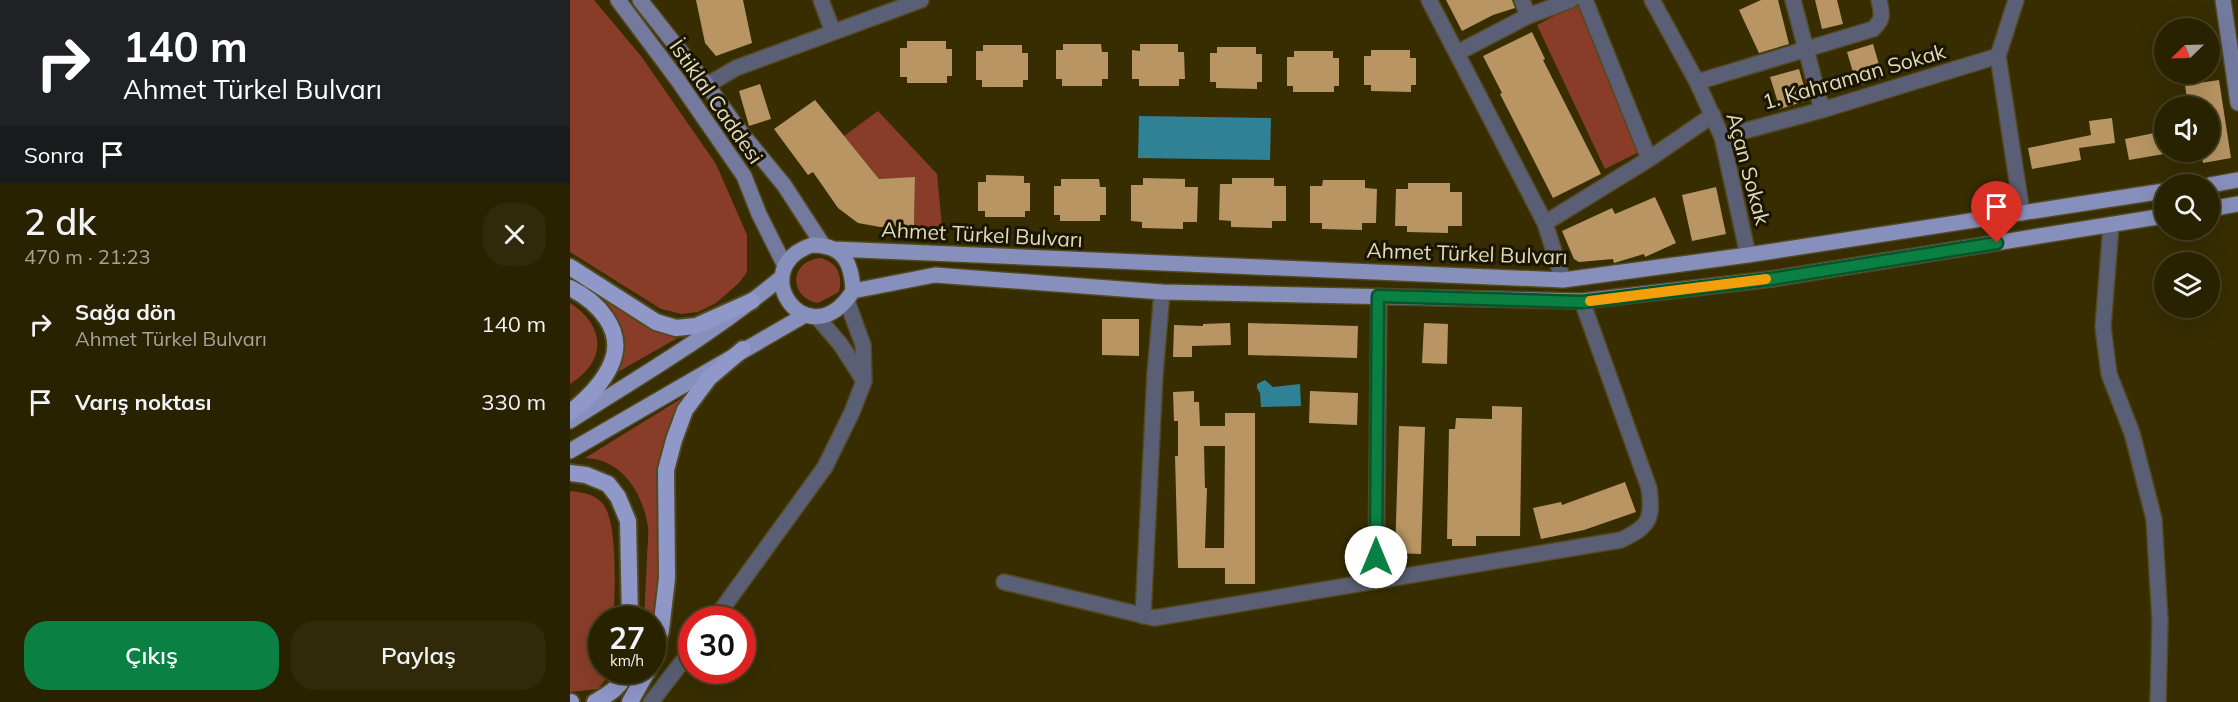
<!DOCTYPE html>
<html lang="tr">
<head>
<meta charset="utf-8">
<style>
  :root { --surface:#292200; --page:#312a0a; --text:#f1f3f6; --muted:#a5a499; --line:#453f22; --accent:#0b8043 }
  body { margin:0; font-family:Mulish,sans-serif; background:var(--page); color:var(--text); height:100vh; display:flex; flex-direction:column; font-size:22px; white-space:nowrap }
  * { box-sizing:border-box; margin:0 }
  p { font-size:20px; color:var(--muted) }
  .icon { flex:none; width:33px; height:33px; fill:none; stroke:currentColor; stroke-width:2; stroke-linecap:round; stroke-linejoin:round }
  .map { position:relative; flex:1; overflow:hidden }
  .drawer { display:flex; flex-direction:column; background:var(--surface); width:570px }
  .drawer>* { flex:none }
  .top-card { background:#202124; color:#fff; overflow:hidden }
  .needle { width:39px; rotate:247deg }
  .controls { position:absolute; left:1584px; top:18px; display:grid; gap:12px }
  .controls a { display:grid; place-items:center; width:66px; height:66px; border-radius:50%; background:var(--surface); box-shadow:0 6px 24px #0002,0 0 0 2px var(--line); font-size:30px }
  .speed { position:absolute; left:18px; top:606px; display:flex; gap:12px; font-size:30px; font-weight:700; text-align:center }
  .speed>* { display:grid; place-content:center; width:78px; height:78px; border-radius:50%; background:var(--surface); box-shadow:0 6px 24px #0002,0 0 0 2px var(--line); line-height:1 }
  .speed small { font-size:15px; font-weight:400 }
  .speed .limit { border:9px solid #d22; background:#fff; color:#111 }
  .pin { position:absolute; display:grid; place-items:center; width:51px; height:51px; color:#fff; margin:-62px -26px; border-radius:50% 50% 50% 0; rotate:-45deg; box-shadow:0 0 6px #0007 }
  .pin .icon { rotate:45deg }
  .me { position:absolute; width:66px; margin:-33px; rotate:0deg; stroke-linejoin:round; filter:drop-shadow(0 0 4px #0008) }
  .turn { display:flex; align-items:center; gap:21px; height:126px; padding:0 24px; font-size:27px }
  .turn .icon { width:78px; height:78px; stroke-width:2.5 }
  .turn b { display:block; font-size:42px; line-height:51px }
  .then { display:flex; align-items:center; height:57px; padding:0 24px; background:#0003; gap:12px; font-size:22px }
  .round { display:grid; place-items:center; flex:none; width:63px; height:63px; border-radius:24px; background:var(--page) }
  .head { display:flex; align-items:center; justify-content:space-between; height:102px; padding:0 24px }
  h1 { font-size:36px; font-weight:600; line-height:45px }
  .cta { display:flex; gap:12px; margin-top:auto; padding:12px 24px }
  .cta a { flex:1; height:69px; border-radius:24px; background:var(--accent); color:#fff; font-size:24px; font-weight:600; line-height:69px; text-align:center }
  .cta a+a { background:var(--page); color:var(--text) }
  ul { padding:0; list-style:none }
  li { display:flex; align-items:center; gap:18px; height:78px; padding:0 24px }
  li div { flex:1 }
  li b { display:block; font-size:22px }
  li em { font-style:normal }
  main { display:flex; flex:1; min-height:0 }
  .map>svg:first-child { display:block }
</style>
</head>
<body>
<main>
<section class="drawer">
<div class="top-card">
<div class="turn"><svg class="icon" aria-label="right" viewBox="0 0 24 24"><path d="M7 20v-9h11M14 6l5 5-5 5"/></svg><div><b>140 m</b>Ahmet Türkel Bulvarı</div></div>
<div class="then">Sonra<svg class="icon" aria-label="arrive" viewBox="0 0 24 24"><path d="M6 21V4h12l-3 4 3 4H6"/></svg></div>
</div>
<div class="head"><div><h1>2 dk</h1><p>470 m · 21:23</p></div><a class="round"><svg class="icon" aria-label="close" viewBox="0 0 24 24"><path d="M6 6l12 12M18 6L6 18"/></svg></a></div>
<ul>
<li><svg class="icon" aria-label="right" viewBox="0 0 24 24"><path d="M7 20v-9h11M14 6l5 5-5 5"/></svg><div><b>Sağa dön</b><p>Ahmet Türkel Bulvarı</p></div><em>140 m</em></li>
<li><svg class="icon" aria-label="arrive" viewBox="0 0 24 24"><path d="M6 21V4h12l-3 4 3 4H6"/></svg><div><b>Varış noktası</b></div><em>330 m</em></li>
</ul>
<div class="cta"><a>Çıkış</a><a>Paylaş</a></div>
</section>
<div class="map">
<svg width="1668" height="702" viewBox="0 0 1668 702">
  <rect width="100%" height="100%" fill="#372d00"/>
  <path fill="#893d28" d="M0 0H24L71 56 146 164 177 235V272L169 283 146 303 128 312 112 314 91 309 0 252Z
    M1009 3 1069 152 1035 169 967 25Z
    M308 111 367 174 372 227 344 226 345 178 309 179 274 136Z
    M251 258C268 263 273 276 269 292L248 303C217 297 220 260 251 258Z
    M0 273 84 330 98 335 111 336 46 373C59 327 46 297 0 281Z
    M0 303C36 326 37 361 0 384Z
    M117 395 105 414 95 438 89 478V616L83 648 82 620 74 619C75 599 76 579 77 559 77 549 79 537 78 527 73 493 52 459 15 458Z
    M2 491C14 493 24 494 32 503 49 521 44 594 44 619L32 620V670L38 671 35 675V680L28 689 0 692V492Z"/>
  <path fill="#2f8295" d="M569 116 701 118 700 160 568 158Z
    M695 380 703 387 730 384 731 406 691 407 690 393 687 388V384Z"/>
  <path fill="#b89563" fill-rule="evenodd" d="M126 0H173L182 43 146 56 135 43Z
    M876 0H942L945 8 923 15 892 31Z
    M1191 0H1208L1219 44 1189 53 1169 10Z
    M1245 0H1267L1273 24 1252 29Z
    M962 32 975 59 973 60 1031 174 983 198 930 94 932 93 913 56Z
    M337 41H376V49H382V76H377V83H337V77H330V48H337Z
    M493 44H531L532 52H538V79H532V86H492V79H486V50H493Z
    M570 44H608V52H614L615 79H609V86H569V79H562V50L570 51Z
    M1303 44 1313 78 1287 86 1277 52Z
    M413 45H452V53H458V80H453V87H412V80H406V51H413Z
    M647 47H686V54H692V82H687V89L646 88V82H640V53H647Z
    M801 50H840V58H846V85H841V92L801 91V85H794V56H801Z
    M724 51H763V58H769V86H764V92H723V86H717V57H724Z
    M1229 69 1238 100 1210 109 1200 77Z
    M1649 80 1661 158 1633 163 1631 152H1640V147L1646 146 1641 109 1640 106H1618L1615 85Z
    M190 84 201 119 179 126 169 91Z
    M245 100 309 179 345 177 344 226 310 227 288 223 268 208 243 172 238 175 204 129Z
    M1542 118 1545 143 1509 148 1511 160 1462 169 1458 148 1521 135 1519 121Z
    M1594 131V154L1559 160 1555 139Z
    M416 175 454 176V183H460V211H455V217H415V211H408V182H416Z
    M573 178 615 179V187H628L627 222H613V229L572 228V222L561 221V185H573Z
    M662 178H704V186H716V221H702V228L661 227V221L649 220 650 184H662Z
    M491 179H529L530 187H536V215H530V221H490V215H484V186H491Z
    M753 180H795V188L807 189 806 223H792V230L752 229V223H740V186H752Z
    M838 183H880V192H892V226H878V233L837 232V226H825L826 189H838Z
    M1146 187 1156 234 1122 241 1112 195Z
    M1085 197 1106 243 1075 257 1074 254 1044 263 1043 259 1009 262 1004 259 992 231 1042 208 1045 214Z
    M532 319H569V356L532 355Z
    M660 323 661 345 622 346V357H603L604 325 633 326V324Z
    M678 323 788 326 787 358 678 355Z
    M854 323 878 324 877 364 852 363Z
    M624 391V402H629L630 426H655V413H685V584H655V568H608L605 456H608V421H604L603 392ZM634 446H655L654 548H635L637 488H635Z
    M740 391 788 393 787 425 739 423Z
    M922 406 952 407 950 536H906V546H882V539H877L879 429H885L886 418 922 419Z
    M829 426 855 427 851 554 825 553Z
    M1055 482 1066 512 1014 530 971 539 963 508 991 502 992 505Z"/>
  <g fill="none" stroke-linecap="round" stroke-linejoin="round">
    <g stroke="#52491e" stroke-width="18">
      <path id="minor" d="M251 0 263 32
        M859 0 975 223 993 280
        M952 0 958 16
        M1015 0 1079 159
        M1082 0 1127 82 1152 137 1178 255
        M1223 0 1252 110
        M1446 0 1428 56 1452 213
        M887 53 958 16 1001 0
        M1127 82 1303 29C1314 19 1312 14 1309 0
        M137 85 166 68 351 0
        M1152 137 1252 110 1428 56
        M975 223 1079 159 1143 115
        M1541 225 1533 327 1539 374 1562 433 1584 519 1590 621 1588 702
        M247 317 271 345 294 381
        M806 581 809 296
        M434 582 584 618 1051 540C1080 526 1083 519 1079 488L1012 301
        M573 616 585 374 592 292
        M144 620 255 467 282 412 294 381 293 345 277 301
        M81 702 122 649"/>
    </g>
    <g stroke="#52491e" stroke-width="18">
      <path id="secondary" d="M48 0 107 79 174 176 189 214 215 266
        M70 0 137 85 172 134 214 185 253 245
        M1653 0 1668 103"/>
    </g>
    <g stroke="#52491e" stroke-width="18">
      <path id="primary" d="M1640 185 1668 180
        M1640 209 1668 204
        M242 245C273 245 282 262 283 291 238 361 173 268 242 245Z
        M264 249 993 280 1178 255 1594 191
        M283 291 365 275 592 292 1012 301 1201 279 1594 216
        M0 421C72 375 146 332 212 277
        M0 451 235 315"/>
    </g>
    <g stroke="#52491e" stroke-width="20">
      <path id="trunk" d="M0 267 86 322 106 328 126 326 182 301
        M0 288C27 301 55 330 42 362 34 383 16 399 0 413
        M0 473 16 475 38 484 48 497 58 521 60 620
        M82 661 91 630 97 578 96 470 104 440 115 410 139 378 173 349
        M0 702H1
        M25 702C37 695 54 686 56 670
        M60 702 78 670"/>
    </g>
    <use href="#minor" stroke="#5b5f75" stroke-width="15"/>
    <use href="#secondary" stroke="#747a9d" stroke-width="15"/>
    <use href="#primary" stroke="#878fbc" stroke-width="15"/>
    <use href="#trunk" stroke="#9098ca" stroke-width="16"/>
  </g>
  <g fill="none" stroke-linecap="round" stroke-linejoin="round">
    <g stroke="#07532c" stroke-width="15">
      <path id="route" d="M806 557 808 296 1012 302 1201 279 1427 243"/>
    </g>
    <use href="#route" stroke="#0b8043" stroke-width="10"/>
    <path stroke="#f59e0b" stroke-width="10" d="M1020 301 1196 279"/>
  </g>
  <g text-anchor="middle" stroke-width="6" stroke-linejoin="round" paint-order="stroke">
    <g font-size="21" fill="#e1dabd" stroke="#1b1601">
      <text transform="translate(1284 77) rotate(-16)" y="7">1. Kahraman Sokak</text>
      <text transform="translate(146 102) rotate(55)" y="7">İstiklal Caddesi</text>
      <text transform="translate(1178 169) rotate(75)" y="7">Açan Sokak</text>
      <text transform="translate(412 235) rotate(3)" y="7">Ahmet Türkel Bulvarı</text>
      <text transform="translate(897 254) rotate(2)" y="7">Ahmet Türkel Bulvarı</text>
    </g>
  </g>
</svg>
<div class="controls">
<a><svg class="needle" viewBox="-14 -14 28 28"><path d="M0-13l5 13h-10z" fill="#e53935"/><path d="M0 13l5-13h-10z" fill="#a5a499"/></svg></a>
<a><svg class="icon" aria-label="sound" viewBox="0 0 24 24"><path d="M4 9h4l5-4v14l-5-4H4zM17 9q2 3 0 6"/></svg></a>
<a><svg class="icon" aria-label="search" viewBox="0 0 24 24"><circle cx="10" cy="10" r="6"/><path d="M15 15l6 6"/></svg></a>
<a><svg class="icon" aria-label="layers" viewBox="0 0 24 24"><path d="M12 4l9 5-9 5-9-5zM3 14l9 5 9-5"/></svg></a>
</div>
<div class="speed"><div>27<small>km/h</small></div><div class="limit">30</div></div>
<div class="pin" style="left:1427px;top:243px;background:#d93025"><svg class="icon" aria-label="arrive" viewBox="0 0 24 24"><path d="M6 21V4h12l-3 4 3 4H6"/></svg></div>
<svg class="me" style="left:806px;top:557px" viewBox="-20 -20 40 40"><circle r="19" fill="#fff"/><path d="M0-13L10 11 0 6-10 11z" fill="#0b8043"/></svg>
</div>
</main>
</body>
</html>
